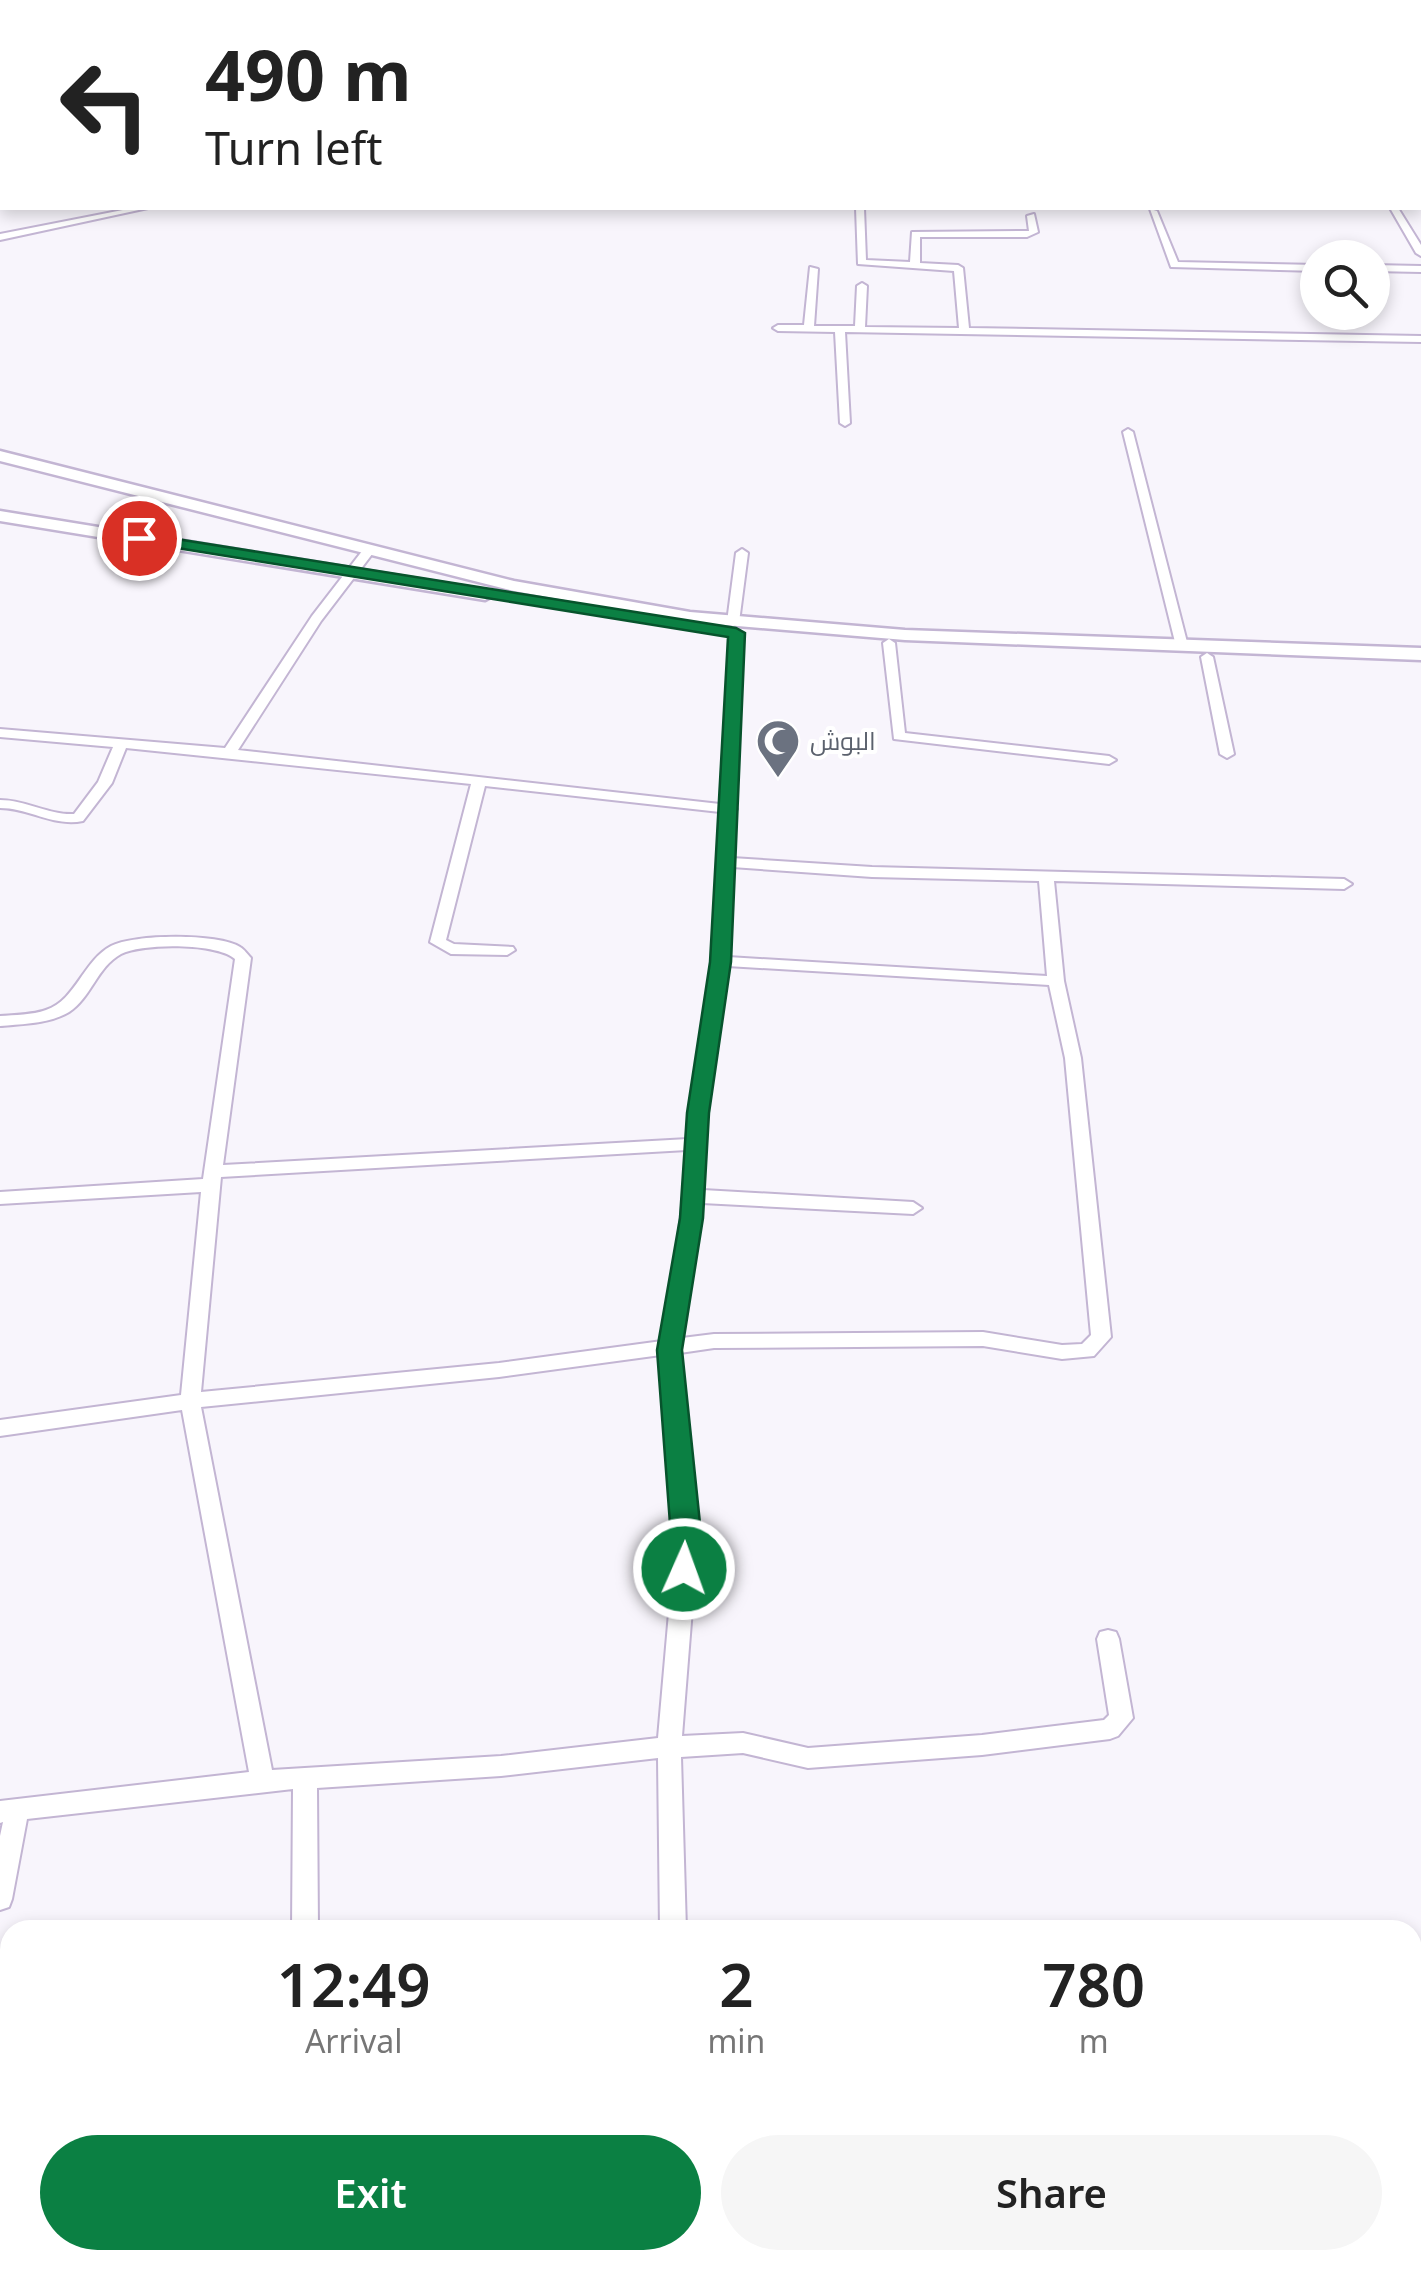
<!DOCTYPE html>
<html lang="en">
<head>
<meta charset="utf-8">
<style>
  :root { --surface:#fff; --page:#f6f6f6; --text:#222; --muted:#767676; --accent:#0b8043 }
  body { margin:0; font-family:"Noto Sans",Cairo,sans-serif; background:var(--page); color:var(--text); height:100vh; display:flex; flex-direction:column; font-size:38px; white-space:nowrap }
  * { box-sizing:border-box; margin:0 }
  p { font-size:32px; color:var(--muted) }
  .icon { flex:none; width:55px; height:55px; fill:none; stroke:currentColor; stroke-width:2; stroke-linecap:round; stroke-linejoin:round }
  .map { position:relative; flex:1; overflow:hidden }
  .side { position:absolute; left:0px; top:1920px; width:1422px; height:350px; display:flex; flex-direction:column; background:var(--surface); border-radius:30px 30px 0 0; box-shadow:0 5px 15px #0003 }
  .side>* { flex:none }
  .hud { position:absolute; left:0px; top:0px; width:1422px; height:210px; box-shadow:0 5px 15px #0003; background:#fff; color:var(--text); overflow:hidden }
  .fabs { position:absolute; left:1300px; top:240px; display:grid; gap:20px }
  .fabs a { display:grid; place-items:center; width:90px; height:90px; border-radius:50%; background:var(--surface); box-shadow:0 5px 15px #0003; font-size:50px }
  .pin { position:absolute; display:grid; place-items:center; width:85px; height:85px; color:#fff; margin:-42px; border:5px solid #fff; border-radius:50%; box-shadow:0 2px 10px #0007 }
  .me { position:absolute; width:110px; margin:-55px; rotate:2deg; stroke-linejoin:round; filter:drop-shadow(0 0 8px #0008) }
  .turn { display:flex; align-items:center; gap:35px; height:210px; padding:0 40px; font-size:45px }
  .turn .icon { width:130px; height:130px; stroke-width:2.5 }
  .turn b { display:block; font-size:70px; line-height:85px }
  .eta { display:flex; justify-content:space-evenly; align-items:center; height:170px; text-align:center }
  .eta b { font-size:60px; font-weight:600; line-height:70px }
  .action { display:flex; gap:20px; margin-top:auto; padding:20px 40px }
  .action a { flex:1; height:115px; border-radius:60px; background:var(--accent); color:#fff; font-size:40px; font-weight:600; line-height:115px; text-align:center }
  .action a+a { background:var(--page); color:var(--text) }
  .map>svg:first-child { display:block }
</style>
</head>
<body>
<div class="map">
<svg width="1421" height="2270" viewBox="0 0 1421 2270">
  <rect width="100%" height="100%" fill="#f8f5fc"/>
  <g fill="none" stroke-linecap="round" stroke-linejoin="round">
    <g stroke="#c3b5d3" stroke-width="4">
      <path id="street" d="M486 0H492V2H486Z
        M1003 0H1009V2H1003Z
        M0 21H2V25H0Z
        M0 34H2V38H0Z
        M0 98H2V102H0Z
        M1420 134H1421V138H1420Z
        M1420 198H1421V204H1420Z
        M133 208H148L0 240V234Z
        M856 208H864L866 260 910 262 912 232 1027 231H1029L1027 216 1034 214 1038 232 1027 237H920V263L958 265 963 268 969 328 1421 336V342L845 332 850 423 845 426 840 423 835 332 778 331 773 328 778 325H804L810 267 818 269 814 326H855L857 286 862 283 867 286 865 327 959 328 954 271 858 264Z
        M1390 208H1398L1421 245V256L1416 253Z
        M1150 209 1157 211 1178 262 1318 265V271L1171 267Z
        M1372 265 1421 266V272L1372 271Z
        M1128 429 1133 432 1188 646 1187 649H1177L1176 646 1123 432Z
        M370 545 376 549 321 621 238 750 720 804 730 633 736 629 742 633 735 806 737 809 734 812 732 858 872 867 1344 879 1352 884 1344 889 1054 881 1064 981 1081 1058 1111 1337 1094 1356 1062 1359 983 1346 714 1348 680 1353 698 1533 682 1736 743 1733 808 1748 982 1735 1104 1720 1109 1715 1097 1639 1100 1632 1108 1630 1116 1632 1119 1639 1133 1718 1118 1736 1110 1739 982 1755 808 1768 743 1753 681 1757 686 1930H660L658 1758 501 1776 317 1788 318 1930H292L293 1789 27 1819 12 1899 9 1907 0 1910V1836L3 1822 0 1823V1801L249 1772 182 1410 0 1436V1420L181 1395 201 1192 0 1204V1192L203 1179 235 959C218 943 142 943 121 954 97 967 91 998 69 1012 49 1024 22 1024 0 1026V1016C15 1015 32 1015 46 1010 76 1000 83 961 111 946 133 934 219 933 240 947 244 949 248 955 251 958L223 1165 688 1139 712 961 720 812 485 786 446 940 454 944 513 947 515 950 507 955 451 954 430 942 471 784 126 748 112 783 83 821C53 827 29 808 0 808V800C26 800 48 815 74 814L98 782 113 747 0 737V729L225 748 312 616 366 546ZM732 867 872 877 1039 881 1047 976 728 957ZM727 966 1049 985 1065 1058 1091 1335 1082 1344 1062 1345 983 1332 714 1334 682 1338 702 1203 913 1214 922 1208 913 1202 703 1190 707 1113ZM687 1150C683 1214 673 1276 662 1341L499 1363 201 1392 221 1177ZM661 1355 676 1533 658 1738 501 1756 272 1770 201 1407 499 1377Z
        M742 549 748 553 739 622 733 626 727 622 736 553Z
        M889 639 895 643 905 733 1109 756 1116 760 1109 764 894 739 883 643Z
        M1207 653 1213 657 1234 754 1227 758 1220 754 1201 657Z"/>
    </g>
    <g stroke="#c3b5d3" stroke-width="5">
      <path id="secondary" d="M1121 0H1314L1316 2H1124Z
        M1326 0H1421V5L1420 2Z
        M0 451 514 581 690 612 905 630 1421 648V660L905 640 690 622 514 591 0 461Z
        M0 511 485 590 494 595 485 600 0 521Z"/>
    </g>
    <use href="#street" fill="#fff" fill-rule="evenodd"/>
    <use href="#secondary" fill="#fff" fill-rule="evenodd"/>
  </g>
  <path fill="#0b8043" stroke="#07532c" stroke-width="2.5" d="M139 533 736 628 745 633 731 962 709 1113 703 1218 682 1350 701 1533 694 1577H674L657 1350 680 1218 687 1113 710 962 728 637 134 541 131 538Z"/>
  <defs>
    <g id="mosque-pin" transform="scale(2.25)"><path d="M0 17L-7.5 6A9.5 9.5 0 1 1 7.5 6Z" fill="#6b7280" stroke="#fff"/><path d="M3.5-4.9A6 6 0 1 0 3.5 4.9A5 5 0 1 1 3.5-4.9Z" fill="#fff"/></g>
  </defs>
  <g fill-rule="evenodd">
    <use href="#mosque-pin" x="778" y="741"/>
  </g>
  <g text-anchor="middle" stroke-width="8" stroke-linejoin="round" paint-order="stroke">
    <g font-size="25" fill="#5b616d" stroke="#fff" text-anchor="start">
      <text x="810" y="750">البوش</text>
    </g>
  </g>
</svg>
<div class="fabs">
<a><svg class="icon" aria-label="search" viewBox="0 0 24 24"><circle cx="10" cy="10" r="6"/><path d="M15 15l6 6"/></svg></a>
</div>
<div class="pin" style="left:139px;top:538px;background:#d93025"><svg class="icon" aria-label="arrive" viewBox="0 0 24 24"><path d="M6 21V4h12l-3 4 3 4H6"/></svg></div>
<svg class="me" style="left:684px;top:1569px" viewBox="-20 -20 40 40"><circle r="17" fill="#0b8043" stroke="#fff" stroke-width="3"/><path d="M0-11L8 9 0 5-8 9z" fill="#fff"/></svg>
<div class="hud">
<div class="turn"><svg class="icon" aria-label="left" viewBox="0 0 24 24"><path d="M17 20v-9H6M10 6l-5 5 5 5"/></svg><div><b>490 m</b>Turn left</div></div>
</div>
<section class="side">
<div class="eta">
<div><b>12:49</b><p>Arrival</p></div>
<div><b>2</b><p>min</p></div>
<div><b>780</b><p>m</p></div>
</div>
<div class="action"><a>Exit</a><a>Share</a></div>
</section>
</div>
</body>
</html>
